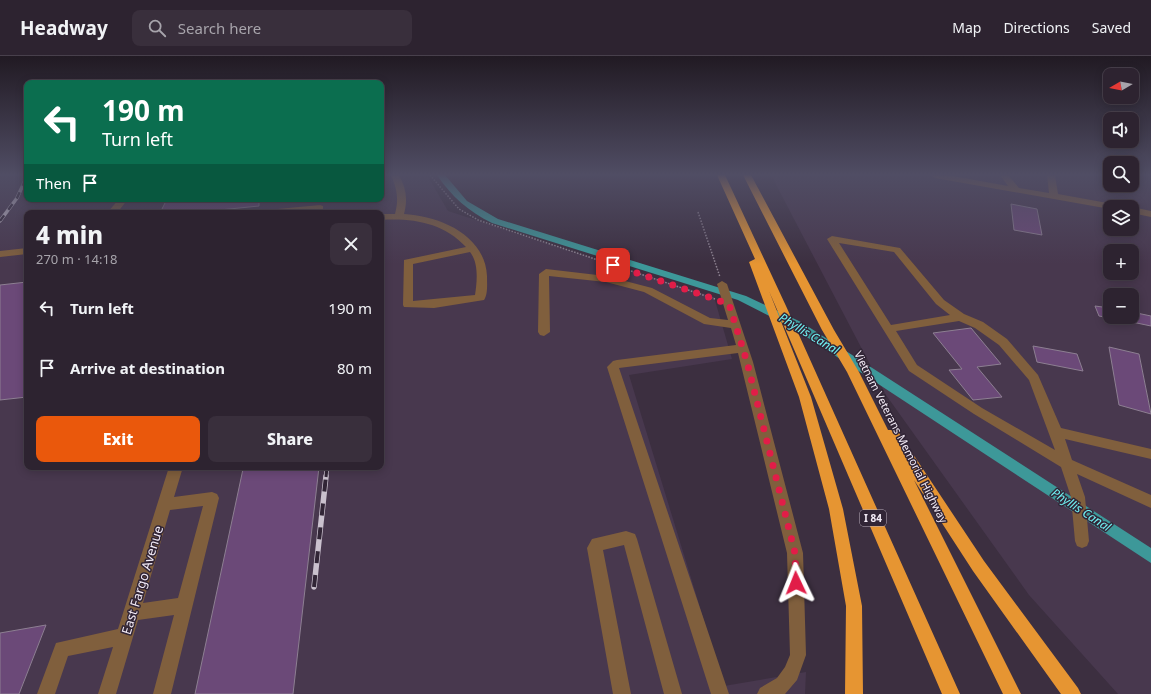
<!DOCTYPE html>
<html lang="en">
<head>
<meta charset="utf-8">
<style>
  :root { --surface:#2d2330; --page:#392f3c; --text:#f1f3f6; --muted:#a7a4ab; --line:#48404c; --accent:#ea580c }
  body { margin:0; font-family:"Noto Sans",sans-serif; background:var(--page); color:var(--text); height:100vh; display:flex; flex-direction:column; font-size:15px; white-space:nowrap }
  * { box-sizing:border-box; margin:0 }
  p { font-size:13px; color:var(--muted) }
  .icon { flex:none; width:22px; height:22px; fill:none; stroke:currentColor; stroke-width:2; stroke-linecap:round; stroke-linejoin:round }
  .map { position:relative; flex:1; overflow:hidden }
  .side { position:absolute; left:24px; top:154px; width:360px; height:260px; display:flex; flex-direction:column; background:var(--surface); border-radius:8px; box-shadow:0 2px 10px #0003,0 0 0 1px var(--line) }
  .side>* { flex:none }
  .top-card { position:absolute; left:24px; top:24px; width:360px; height:122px; border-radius:8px; box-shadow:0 2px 10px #0003,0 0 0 1px var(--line); background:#0b6e4f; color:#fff; overflow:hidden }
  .needle { width:26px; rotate:260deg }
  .tools { position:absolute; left:1103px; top:12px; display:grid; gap:8px }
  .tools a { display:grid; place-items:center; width:36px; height:36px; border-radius:8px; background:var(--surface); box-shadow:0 2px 10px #0003,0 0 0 1px var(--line); font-size:20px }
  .pin { position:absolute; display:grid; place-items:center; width:34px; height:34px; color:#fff; margin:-17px; border-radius:8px; box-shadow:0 2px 6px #0006 }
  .me { position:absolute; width:44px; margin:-22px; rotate:358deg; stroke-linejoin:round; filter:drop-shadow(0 0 3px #0008) }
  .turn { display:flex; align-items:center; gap:14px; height:84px; padding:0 12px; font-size:18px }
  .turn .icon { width:52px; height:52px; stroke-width:2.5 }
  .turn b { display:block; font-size:28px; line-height:34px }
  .then { display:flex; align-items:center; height:38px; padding:0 12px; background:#0003; gap:8px; font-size:15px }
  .round { display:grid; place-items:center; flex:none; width:42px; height:42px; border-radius:8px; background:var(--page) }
  .summary { display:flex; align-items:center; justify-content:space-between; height:68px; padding:0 12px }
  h1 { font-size:24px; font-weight:800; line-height:30px }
  .button { display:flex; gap:8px; margin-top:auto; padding:8px 12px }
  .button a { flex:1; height:46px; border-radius:8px; background:var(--accent); color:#fff; font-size:16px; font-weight:800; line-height:46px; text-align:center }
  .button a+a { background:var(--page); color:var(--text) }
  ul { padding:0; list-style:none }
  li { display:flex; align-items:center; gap:12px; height:60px; padding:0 12px }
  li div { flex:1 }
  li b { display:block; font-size:15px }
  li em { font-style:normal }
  header { display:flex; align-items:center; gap:24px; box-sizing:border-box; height:56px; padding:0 20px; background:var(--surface); border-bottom:1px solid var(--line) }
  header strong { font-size:19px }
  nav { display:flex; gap:22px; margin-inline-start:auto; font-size:14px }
  .search { width:280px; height:36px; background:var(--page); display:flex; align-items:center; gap:10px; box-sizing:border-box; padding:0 14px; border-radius:8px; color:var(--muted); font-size:15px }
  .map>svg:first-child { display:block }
</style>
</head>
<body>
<header>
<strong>Headway</strong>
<div class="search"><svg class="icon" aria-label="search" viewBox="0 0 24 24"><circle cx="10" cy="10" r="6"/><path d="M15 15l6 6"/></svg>Search here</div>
<nav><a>Map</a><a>Directions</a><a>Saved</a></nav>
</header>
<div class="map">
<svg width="1151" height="638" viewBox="0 0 1151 638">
  <rect width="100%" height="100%" fill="#3c2f40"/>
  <path fill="#48384e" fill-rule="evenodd" d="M0 119H27V143H381V119H427L448 155 714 241 732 303 629 319 724 630 806 616 805 638H0ZM27 157H381V411H27Z
    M771 119H1110V129H1132V119H1151V638H1118L1029 539 886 339ZM1110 151H1132V173H1110ZM1110 195H1132V217H1110ZM1110 239H1132V261H1110Z"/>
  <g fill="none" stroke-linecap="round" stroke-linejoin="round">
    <path fill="#3d9899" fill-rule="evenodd" d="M437 119H445L467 145 498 163 746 240 801 266 1151 492V507L793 272 738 244 492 167C468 155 452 141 437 119Z"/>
  </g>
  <path fill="#6b4978" stroke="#8d7f92" d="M167 143H259V150L190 157H160Z
    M1011 148 1037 153 1042 179 1014 174Z
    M27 226V341L0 344V229Z
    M1095 250 1110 252V262L1099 260Z
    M1132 256 1151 260V270L1132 266Z
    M971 272 1001 308 977 311 1002 341 973 344 949 314 962 313 933 277Z
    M1033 290 1077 298 1083 315 1037 306Z
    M1109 291 1139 298 1151 358 1119 349Z
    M254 411H319L293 638H195L243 413Z
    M46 569 19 638H0V577Z"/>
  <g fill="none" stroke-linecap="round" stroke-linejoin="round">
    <path stroke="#8d8290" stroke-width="1.5" stroke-dasharray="1.5 1.5" stroke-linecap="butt" d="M430 119 459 153 478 164 715 243
      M698 156 720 221"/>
    <path fill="#805f3d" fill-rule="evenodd" d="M391 119H399C406 132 408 143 404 158 440 160 485 179 487 220 487 228 488 238 484 244L434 252 404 251 403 249 404 204 466 191C443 167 414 162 381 164V158H395C399 143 397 133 391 119ZM470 196C479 207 477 226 475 239L413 245V208Z
      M931 119H947L1008 130 1000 119H1008L1019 132 1049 137 1047 119H1055L1058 138 1113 148 1118 151H1110V153L935 122Z
      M119 143H128L117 157H107Z
      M320 149 323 150V154L296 157H262L267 154Z
      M1132 151 1151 155V161L1132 157Z
      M832 180 900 192 944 244 964 258 983 266 1007 283 1038 319 1061 372 1151 393V403L1065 383 1072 404 1151 439V452L1077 418 1085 441 1089 485 1087 490 1082 492 1077 490 1075 485 1071 441 1061 411 974 358 909 315 827 183ZM839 187 894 196 936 248 950 259 891 269ZM959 265 975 272 999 289 1029 324 1055 394 982 352 917 309 896 275Z
      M27 192V198L0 201V195Z
      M546 213 606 220 652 232 710 262 728 264 717 228 722 225 727 228 753 306 803 497 806 599 797 624 785 638H757L760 632 777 622 785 611 790 599 787 497 738 297 619 312 729 638H711L607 311 613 305 617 304 736 289 731 272 704 268 644 236 606 226 549 220 550 276 544 280 540 279 538 276 539 218Z
      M169 411H183L174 441 212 436 217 438 219 442 171 638H153L174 559 138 564 116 638H98L113 591 68 600 55 638H37L56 587 118 573ZM203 450 178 542 143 547 170 454Z
      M626 475 635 478 637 483 682 638H664L624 489 603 494 631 638H613L587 492 592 483Z"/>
    <path fill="#e69532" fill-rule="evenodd" d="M717 119H725L786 250 960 638H942L769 235 811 341 843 453 862 550 863 638H845L846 550 829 453 799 341 749 206 755 203Z
      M743 119H751L834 274 859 316 888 374H897L984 505 1078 632 1081 638H1061L973 515 914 424 1021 638H1003L847 316 822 274Z"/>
    <g stroke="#cac1ce" stroke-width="3.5">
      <path id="rail-far2" d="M0 165 17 142 27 120"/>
    </g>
    <g stroke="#cac1ce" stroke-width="4.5">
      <path id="rail-far1" d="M326 421 327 411"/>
    </g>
    <g stroke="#cac1ce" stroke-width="5.5">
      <path id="rail" d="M314 531 326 420"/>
    </g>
    <use href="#rail-far2" stroke="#312536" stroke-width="2.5" stroke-dasharray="7" stroke-linecap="butt"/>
    <use href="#rail-far1" stroke="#312536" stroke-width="3" stroke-dasharray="9" stroke-linecap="butt"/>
    <use href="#rail" stroke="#312536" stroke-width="4" stroke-dasharray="12" stroke-linecap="butt"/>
  </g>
  <linearGradient id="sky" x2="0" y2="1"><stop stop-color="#211a23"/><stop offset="0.57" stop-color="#504d64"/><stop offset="1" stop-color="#504d64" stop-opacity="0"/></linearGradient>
  <rect width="1151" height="208" fill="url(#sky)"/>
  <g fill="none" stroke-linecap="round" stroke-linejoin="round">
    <path stroke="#e11d48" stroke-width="7" stroke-dasharray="0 12.6" d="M613 209 729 248 747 306 795 497 796 527"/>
  </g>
  <g text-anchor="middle" stroke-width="3" stroke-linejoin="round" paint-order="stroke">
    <rect fill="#312536" stroke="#bab0bd" stroke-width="1" x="860" y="454" width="26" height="16" rx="3"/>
    <g font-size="10" font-weight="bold" fill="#f4ecf7">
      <text x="873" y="466">I 84</text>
    </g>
    <g font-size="11" fill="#f4ecf7" stroke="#312536">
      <text transform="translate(901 381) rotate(63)" y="4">Vietnam Veterans Memorial Highway</text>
    </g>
    <g font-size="12" font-style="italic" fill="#70f3f4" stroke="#312536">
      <text transform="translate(809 278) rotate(31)" y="4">Phyllis Canal</text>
      <text transform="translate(1081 454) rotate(33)" y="4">Phyllis Canal</text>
    </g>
    <g font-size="13" fill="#f4ecf7" stroke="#312536">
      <text transform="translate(142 524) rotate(-73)" y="5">East Fargo Avenue</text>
    </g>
  </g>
</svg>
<div class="tools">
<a><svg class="needle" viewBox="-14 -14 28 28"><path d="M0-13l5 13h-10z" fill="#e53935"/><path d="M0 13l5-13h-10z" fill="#a7a4ab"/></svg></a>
<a><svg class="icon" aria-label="sound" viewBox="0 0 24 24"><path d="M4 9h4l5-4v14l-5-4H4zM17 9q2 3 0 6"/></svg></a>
<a><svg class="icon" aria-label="search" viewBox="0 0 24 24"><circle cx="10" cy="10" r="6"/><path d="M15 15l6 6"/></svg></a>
<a><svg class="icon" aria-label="layers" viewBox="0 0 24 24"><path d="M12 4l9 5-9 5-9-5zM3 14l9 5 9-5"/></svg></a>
<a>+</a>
<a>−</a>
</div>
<div class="pin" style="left:613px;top:209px;background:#d93025"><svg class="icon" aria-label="arrive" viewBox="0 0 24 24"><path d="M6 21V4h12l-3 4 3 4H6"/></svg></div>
<svg class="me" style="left:796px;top:527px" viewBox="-20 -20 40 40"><path d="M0-17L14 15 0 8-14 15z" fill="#e11d48" stroke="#fff" stroke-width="4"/></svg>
<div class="top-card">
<div class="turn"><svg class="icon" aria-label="left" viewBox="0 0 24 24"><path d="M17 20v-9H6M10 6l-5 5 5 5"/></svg><div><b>190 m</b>Turn left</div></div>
<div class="then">Then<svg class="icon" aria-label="arrive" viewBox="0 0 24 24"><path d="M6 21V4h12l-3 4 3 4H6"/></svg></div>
</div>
<section class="side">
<div class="summary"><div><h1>4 min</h1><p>270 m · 14:18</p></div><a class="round"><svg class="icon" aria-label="close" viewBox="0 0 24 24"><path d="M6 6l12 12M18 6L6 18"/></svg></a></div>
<ul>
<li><svg class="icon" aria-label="left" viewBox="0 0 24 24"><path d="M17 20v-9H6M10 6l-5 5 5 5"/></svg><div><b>Turn left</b></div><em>190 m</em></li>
<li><svg class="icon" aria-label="arrive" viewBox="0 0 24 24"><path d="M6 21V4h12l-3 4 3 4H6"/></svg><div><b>Arrive at destination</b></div><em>80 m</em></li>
</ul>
<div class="button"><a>Exit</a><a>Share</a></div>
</section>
</div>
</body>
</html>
